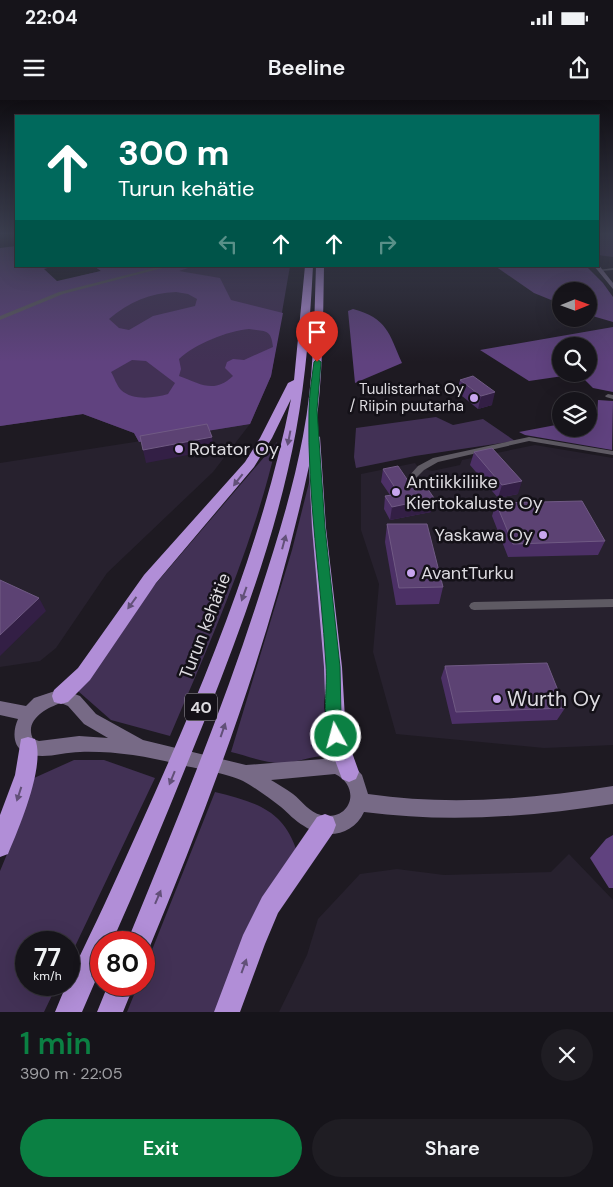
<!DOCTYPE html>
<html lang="en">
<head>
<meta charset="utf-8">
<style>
  :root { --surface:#16141a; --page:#1f1d23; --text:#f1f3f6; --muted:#9e9ea2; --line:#353339; --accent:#0b8043 }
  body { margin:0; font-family:"DM Sans",sans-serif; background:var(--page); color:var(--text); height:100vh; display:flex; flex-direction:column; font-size:19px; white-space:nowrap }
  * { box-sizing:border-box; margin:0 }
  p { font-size:16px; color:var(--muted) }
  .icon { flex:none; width:28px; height:28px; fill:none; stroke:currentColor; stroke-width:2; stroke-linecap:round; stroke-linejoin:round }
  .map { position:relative; height:912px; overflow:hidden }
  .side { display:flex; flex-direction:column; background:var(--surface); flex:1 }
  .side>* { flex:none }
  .top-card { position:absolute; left:15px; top:15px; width:584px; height:152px; border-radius:0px; box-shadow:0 5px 20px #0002,0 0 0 1px var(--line); background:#00695c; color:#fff; overflow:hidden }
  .needle { width:32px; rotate:89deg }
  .fabs { position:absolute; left:552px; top:182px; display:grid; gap:10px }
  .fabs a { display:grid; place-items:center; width:45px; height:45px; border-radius:50%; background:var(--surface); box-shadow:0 5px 20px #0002,0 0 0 1px var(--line); font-size:25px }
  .speed { position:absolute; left:15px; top:831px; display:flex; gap:10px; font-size:25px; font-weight:700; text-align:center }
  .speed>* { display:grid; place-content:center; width:65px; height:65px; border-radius:50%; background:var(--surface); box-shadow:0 5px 20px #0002,0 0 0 1px var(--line); line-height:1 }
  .speed small { font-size:12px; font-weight:400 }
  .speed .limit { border:8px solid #d22; background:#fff; color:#111 }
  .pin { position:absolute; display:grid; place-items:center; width:42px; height:42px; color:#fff; margin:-51px -21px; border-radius:50% 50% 50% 0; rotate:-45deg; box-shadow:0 0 5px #0007 }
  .pin .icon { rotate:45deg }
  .me { position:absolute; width:55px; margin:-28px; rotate:353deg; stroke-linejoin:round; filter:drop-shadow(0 0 4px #0008) }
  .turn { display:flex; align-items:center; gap:18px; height:105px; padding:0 20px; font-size:22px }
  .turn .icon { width:65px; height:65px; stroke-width:2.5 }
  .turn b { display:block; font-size:35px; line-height:42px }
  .lanes { display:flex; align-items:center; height:48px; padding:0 20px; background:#0003; justify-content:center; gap:25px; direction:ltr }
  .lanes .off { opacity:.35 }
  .round { display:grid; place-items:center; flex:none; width:52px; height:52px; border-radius:26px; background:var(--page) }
  .head { display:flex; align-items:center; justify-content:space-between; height:85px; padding:0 20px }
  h1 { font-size:30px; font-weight:600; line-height:38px; color:var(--accent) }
  .primary-button { display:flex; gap:10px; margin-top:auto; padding:10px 20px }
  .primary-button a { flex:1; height:58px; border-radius:30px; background:var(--accent); color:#fff; font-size:20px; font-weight:600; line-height:58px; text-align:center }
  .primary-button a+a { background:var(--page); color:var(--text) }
  .status { display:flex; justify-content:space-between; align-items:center; height:35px; padding:0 25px; background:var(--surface); direction:ltr }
  .status svg { height:14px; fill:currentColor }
  header { display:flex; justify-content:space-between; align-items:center; height:65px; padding:0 20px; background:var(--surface); font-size:22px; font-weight:600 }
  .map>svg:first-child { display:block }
</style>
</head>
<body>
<div class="status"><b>22:04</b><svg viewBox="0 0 49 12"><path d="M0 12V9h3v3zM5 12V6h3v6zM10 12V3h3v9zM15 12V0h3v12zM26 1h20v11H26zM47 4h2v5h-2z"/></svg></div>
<header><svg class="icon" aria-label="menu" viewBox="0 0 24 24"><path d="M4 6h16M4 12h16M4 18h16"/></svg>Beeline<svg class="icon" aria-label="share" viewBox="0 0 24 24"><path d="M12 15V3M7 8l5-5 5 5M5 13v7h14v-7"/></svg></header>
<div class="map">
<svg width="613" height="912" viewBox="0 0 613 912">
  <rect width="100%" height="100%" fill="#1e1a22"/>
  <path fill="#27212e" d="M250 324 213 372 107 473 56 548 40 561 0 567V363Z
    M535 345 613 358V645L544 648 396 634 373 552 379 484 361 430V374L415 363 418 367 432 371 460 365 462 360Z
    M569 754 613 800V912H279L307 855 318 819 360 774 397 769 444 775 551 772Z"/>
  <path fill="#423155" d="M598 134H613V157L598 155Z
    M94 166H290L271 276 250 324 139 342 134 333 83 314 0 326 80 176 101 171Z
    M436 317 453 325 483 319 515 341 415 356 356 368 354 357 356 328Z
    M277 342C254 444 211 540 170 636L111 620 78 591 141 501Z
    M313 367 325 556 324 608 334 657C317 653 301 662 284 663 267 664 248 656 231 652L292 450Z
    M74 660H104L155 678 69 859V842H26V885H57L44 912H0V771L22 718 34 678Z
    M215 692C254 702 284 709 297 752L219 912H127L138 885H144V870Z"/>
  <path fill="#60427f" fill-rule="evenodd" d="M16 146V166H54L44 169 57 181 101 171 94 166H194L179 171 220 178 231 200 283 213 271 276 250 324 139 342 134 333 83 314 0 326V148ZM176 192 188 194 197 199 195 206 153 216 129 230 119 228 109 219C129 202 150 193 176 192ZM249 229C265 232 271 228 273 247L244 260 233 259 227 262 225 268 233 276C214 294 201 284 179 276L181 269 179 259C195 244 227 231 249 229ZM132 260 146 261 175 283 168 294C154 298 133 301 121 290 117 286 114 277 111 272Z
    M495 166H586L603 183 613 197V222L589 215V191H561V204L534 193Z
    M353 209C387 218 389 233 402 263L355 283 348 211Z
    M613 227V292L593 288 579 274H589V246H561V274H577L529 281 480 250Z
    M598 300 613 301 612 350 525 335 519 332 561 324V329H589V319L597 317Z
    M613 735V788H609L590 758 606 739Z"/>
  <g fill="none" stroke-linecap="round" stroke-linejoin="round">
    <path fill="#5e5a63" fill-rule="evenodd" d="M162 166H170L63 194 0 220V216L59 192Z
      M613 168V170L601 171 599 170Z
      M608 294 613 295V299L606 297 605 296Z
      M529 337 613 351V355L529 341 438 362 424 370 416 378 418 389 417 391H411L408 378 409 376 418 366 433 358Z
      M613 499V507L474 510 471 509 469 506 471 503 474 502Z"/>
    <path fill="#776a86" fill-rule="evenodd" d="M598 164 613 183V189L594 166H598Z
      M61 589 80 596 96 614 143 640 246 665 336 658 354 666 362 675 368 694C450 706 531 699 613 686V704C529 717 448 723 364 712 353 736 325 740 304 726 295 721 288 713 281 707 269 698 256 688 243 681 230 674 193 668 177 664 145 656 113 651 80 652 61 652 42 661 24 652 12 646 13 630 18 619L0 615V601L26 606 34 598ZM61 603 68 606 84 624 108 638 79 636 39 641 33 639C24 620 46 608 61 603ZM335 674C362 687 351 722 321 715 310 713 302 701 293 694 286 689 278 684 271 680Z"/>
    <path fill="#b18ed7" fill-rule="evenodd" d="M305 166H313C310 222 306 277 296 331 278 428 244 521 208 612 177 689 146 766 112 842H101V868L82 912H55C71 872 92 832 111 790 183 632 257 470 291 299L272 338 254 367 156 483 90 580 68 602 61 604 54 602 52 596 54 590 78 568 144 475 245 362 260 338 288 283 294 280Z
      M316 166H324C323 222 323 278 315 334L320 337 326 428 342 567 346 636 359 672 356 679 349 682 342 679 326 636 324 567 312 428 309 366C274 532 213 695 148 851L144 853V842H127C174 727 222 612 260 493 277 441 293 389 303 336 314 280 314 223 316 166Z
      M28 637 35 639C46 665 19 728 8 754L0 757V715L15 675 21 639Z
      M325 714 333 717 336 725 333 733 278 813 265 844 240 912H214L243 835 262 797 317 717Z
      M108 885H134L123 912H97Z"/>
  </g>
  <path fill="#4c3066" d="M460 280 492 305 478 309 457 292Z
    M474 352 518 394 498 398 470 365Z
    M383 369 415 391 431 412 390 420 384 409 385 396 390 395 381 382Z
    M496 403 605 441 598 455 508 457 492 416Z
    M387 424 443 487 439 504 396 505 385 442Z
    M445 566 565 608 557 620 452 624 441 578Z"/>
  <path fill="#331f45" d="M495 292 492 305 478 309 481 296Z
    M212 337 214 350 146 363 143 350Z
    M522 381 518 394 498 398 502 385Z
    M434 398 431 412 390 420 392 407Z
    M39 498 46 511 0 556V535Z"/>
  <path fill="#5c4273" stroke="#705a84" d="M473 276 495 292 481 296 460 280Z
    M207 324 212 337 143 350 140 336Z
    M492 348 522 381 502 385 474 352Z
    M398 366 415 391 427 388 434 398 392 407 385 396 399 394 383 369Z
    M582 401 605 441 513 444 496 403Z
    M387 424H427L443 487 399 488Z
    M0 480 39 498 0 535Z
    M547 563 565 608 456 612 445 566Z"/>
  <defs><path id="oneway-solid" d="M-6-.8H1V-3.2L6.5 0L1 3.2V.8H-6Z" transform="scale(1.25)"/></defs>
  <g fill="#625078">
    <use href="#oneway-solid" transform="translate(289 338) rotate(101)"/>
    <use href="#oneway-solid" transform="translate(238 380) rotate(128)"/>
    <use href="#oneway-solid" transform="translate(284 442) rotate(-75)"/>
    <use href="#oneway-solid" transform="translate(244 494) rotate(110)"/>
    <use href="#oneway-solid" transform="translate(132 503) rotate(126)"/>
    <use href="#oneway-solid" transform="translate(223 630) rotate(-71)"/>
    <use href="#oneway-solid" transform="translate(172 678) rotate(112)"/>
    <use href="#oneway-solid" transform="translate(19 694) rotate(108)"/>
    <use href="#oneway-solid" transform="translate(158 797) rotate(-67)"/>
    <use href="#oneway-solid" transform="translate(244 866) rotate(-70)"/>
  </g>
  <linearGradient id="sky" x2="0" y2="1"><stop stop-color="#100e13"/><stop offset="0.51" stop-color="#3b3e4f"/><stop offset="1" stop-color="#3b3e4f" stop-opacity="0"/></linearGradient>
  <rect width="613" height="262" fill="url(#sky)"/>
  <path fill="#0b8043" stroke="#07532c" d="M317 259 321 262 317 310 325 428 340 567 341 616 344 636 342 641 336 643 331 641C321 618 328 589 326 565 321 481 307 396 309 311 309 294 312 278 314 262Z"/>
  <g fill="#c8a6ef" stroke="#141118" stroke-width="2">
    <circle cx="474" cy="298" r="5"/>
    <circle cx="179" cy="349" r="5"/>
    <circle cx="396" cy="392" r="5"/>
    <circle cx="543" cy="435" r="5"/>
    <circle cx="411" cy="473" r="5"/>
    <circle cx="497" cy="599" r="5"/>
  </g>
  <g text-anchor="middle" stroke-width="5" stroke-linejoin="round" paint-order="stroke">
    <g font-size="15" fill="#dddbe0" stroke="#141118" text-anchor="end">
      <text x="464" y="294">Tuulistarhat Oy<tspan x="464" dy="17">/ Riipin puutarha</tspan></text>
    </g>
    <rect fill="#141118" stroke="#a19ea4" stroke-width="1" x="185" y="593.5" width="32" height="27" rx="4"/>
    <g font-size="16" font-weight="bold" fill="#dddbe0">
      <text x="201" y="613">40</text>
    </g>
    <g font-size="18" fill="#dddbe0" stroke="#141118" text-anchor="start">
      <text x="189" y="355">Rotator Oy</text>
      <text x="406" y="388">Antiikkiliike<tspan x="406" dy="21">Kiertokaluste Oy</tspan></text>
      <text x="533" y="441" text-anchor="end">Yaskawa Oy</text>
      <text x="421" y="479">AvantTurku</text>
    </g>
    <g font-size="18" fill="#dddbe0" stroke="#141118">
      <text transform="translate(205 526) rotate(-69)" y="6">Turun kehätie</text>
    </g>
    <g font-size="21" fill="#dddbe0" stroke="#141118" text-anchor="start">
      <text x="507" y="606">Wurth Oy</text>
    </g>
  </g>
</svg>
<div class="fabs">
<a><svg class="needle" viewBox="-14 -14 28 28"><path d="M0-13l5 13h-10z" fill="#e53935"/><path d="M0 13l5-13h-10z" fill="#9e9ea2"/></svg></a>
<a><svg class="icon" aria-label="search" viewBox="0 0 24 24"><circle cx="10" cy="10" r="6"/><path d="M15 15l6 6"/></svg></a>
<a><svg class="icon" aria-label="layers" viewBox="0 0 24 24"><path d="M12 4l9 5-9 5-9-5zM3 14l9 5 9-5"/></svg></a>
</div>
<div class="speed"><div>77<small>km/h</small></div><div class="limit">80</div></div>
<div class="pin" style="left:317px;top:262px;background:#d93025"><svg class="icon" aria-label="arrive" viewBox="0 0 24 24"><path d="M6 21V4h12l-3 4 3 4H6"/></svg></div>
<svg class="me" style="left:336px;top:636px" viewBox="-20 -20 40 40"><circle r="17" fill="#0b8043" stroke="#fff" stroke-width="3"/><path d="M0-11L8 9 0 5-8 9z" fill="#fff"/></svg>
<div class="top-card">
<div class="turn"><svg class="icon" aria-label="ahead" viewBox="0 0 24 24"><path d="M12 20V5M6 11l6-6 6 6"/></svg><div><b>300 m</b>Turun kehätie</div></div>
<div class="lanes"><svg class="icon off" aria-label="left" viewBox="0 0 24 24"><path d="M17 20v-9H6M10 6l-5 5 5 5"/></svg><svg class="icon" aria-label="ahead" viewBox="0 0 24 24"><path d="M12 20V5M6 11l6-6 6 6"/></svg><svg class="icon" aria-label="ahead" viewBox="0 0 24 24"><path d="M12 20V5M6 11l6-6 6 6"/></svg><svg class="icon off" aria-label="right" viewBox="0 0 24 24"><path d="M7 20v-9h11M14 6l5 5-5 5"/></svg></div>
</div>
</div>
<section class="side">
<div class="head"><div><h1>1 min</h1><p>390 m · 22:05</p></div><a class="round"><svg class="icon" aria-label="close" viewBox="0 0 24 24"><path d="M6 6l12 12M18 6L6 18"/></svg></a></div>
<div class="primary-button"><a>Exit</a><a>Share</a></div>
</section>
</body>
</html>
